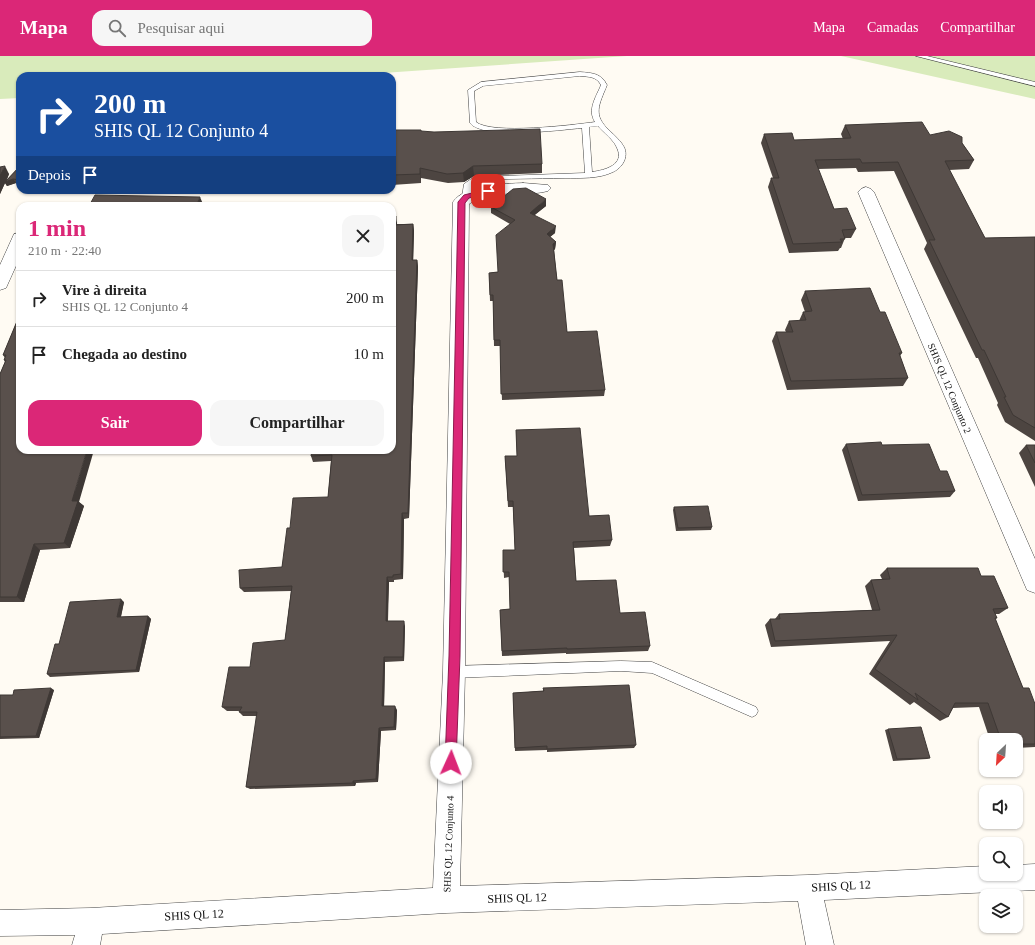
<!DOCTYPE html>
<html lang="pt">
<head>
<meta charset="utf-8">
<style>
  :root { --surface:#fff; --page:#f6f6f6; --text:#222; --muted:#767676; --line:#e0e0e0; --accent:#db2777 }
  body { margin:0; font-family:Georgia,serif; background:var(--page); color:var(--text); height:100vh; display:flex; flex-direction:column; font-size:15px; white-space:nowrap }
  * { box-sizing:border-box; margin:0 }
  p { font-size:13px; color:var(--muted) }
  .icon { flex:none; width:22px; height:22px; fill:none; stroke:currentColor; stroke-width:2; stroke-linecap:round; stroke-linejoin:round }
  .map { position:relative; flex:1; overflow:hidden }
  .panel { position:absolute; left:16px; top:146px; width:380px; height:252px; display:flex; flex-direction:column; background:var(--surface); border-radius:12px; box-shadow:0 1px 3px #0004 }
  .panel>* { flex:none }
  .banner { position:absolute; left:16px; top:16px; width:380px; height:122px; border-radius:12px; box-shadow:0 1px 3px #0004; background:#1a4fa0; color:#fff; overflow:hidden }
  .needle { width:26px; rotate:205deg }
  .controls { position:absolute; left:979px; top:677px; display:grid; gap:8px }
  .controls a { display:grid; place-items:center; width:44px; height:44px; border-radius:8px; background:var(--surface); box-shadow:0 1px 3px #0004; font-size:20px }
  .pin { position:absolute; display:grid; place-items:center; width:34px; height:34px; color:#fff; margin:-17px; border-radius:8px; box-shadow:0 2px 6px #0006 }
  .me { position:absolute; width:44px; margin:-22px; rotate:2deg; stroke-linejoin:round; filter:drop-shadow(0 0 3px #0008) }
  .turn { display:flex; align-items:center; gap:14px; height:84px; padding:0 12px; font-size:18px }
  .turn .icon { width:52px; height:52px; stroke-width:2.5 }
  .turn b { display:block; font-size:28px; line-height:34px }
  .then { display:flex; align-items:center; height:38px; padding:0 12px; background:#0003; gap:8px; font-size:15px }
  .round { display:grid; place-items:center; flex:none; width:42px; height:42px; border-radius:12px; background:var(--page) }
  .summary { display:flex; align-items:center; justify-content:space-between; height:68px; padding:0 12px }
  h1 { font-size:24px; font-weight:600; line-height:30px; color:var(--accent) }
  .button { display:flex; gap:8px; margin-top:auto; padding:8px 12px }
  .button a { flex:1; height:46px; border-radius:12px; background:var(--accent); color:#fff; font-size:16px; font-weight:600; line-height:46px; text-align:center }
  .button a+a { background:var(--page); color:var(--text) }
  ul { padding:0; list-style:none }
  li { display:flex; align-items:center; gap:12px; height:56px; padding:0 12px; border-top:1px solid var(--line) }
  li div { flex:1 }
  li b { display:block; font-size:15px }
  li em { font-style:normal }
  header { display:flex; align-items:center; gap:24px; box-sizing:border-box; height:56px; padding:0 20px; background:var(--accent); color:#fff }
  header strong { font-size:19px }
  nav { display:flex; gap:22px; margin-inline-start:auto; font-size:14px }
  .search { width:280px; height:36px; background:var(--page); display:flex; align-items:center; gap:10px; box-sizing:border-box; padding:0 14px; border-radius:12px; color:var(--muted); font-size:15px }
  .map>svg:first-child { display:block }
</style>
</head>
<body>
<header>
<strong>Mapa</strong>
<div class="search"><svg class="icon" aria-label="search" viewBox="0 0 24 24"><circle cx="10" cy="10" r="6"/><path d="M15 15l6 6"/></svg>Pesquisar aqui</div>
<nav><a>Mapa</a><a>Camadas</a><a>Compartilhar</a></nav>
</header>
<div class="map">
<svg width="1035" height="889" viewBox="0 0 1035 889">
  <rect width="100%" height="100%" fill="#fffbf3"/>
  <path fill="#d9ebbb" d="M0 0H627L339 20H20V42L0 43Z
    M841 0H1035V43Z"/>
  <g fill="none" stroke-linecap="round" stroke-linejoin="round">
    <g stroke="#434343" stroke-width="1">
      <path id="lane" d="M916 0H927L1035 26V30Z
        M580 16C592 17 601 17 607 29 599 49 592 59 610 75 615 80 621 85 624 91 629 101 622 112 613 116 599 123 580 122 565 122 535 123 505 122 476 125L472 129 469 143H463L462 141 464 128 474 121 585 117 582 72C560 74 483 84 470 67L468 34 481 26ZM580 20C589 21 596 20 601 29 596 41 587 54 595 66 573 69 492 79 476 66L474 35 483 30ZM598 70C604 77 614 84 617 92 625 109 605 114 592 116L589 71Z
        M621 605 652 606 756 651 758 655 756 659 752 661 652 617 621 615 454 622 450 620 448 616 450 612 454 610Z"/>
    </g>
    <g stroke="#434343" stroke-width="1">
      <path id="street" d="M523 127 548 129 551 132 548 135C522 142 492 131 469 148L465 616 460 830 808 819 986 810V818H1016V809L1035 808V834L824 844 834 889H806L798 845 446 857 102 878 100 889H72L75 879 0 880V854L91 852 433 832 443 616 453 146C465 128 505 128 523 127Z
        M866 131 871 133 874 136 1035 503V537L1027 534 1024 527 858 136 861 133Z
        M20 177V201L6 232 0 234V209L14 178Z"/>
    </g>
    <use href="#lane" fill="#fff" fill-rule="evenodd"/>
    <use href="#street" fill="#fff" fill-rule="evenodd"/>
  </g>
  <path fill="#4d4541" d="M845 69 930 79 962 87 974 104 969 113 949 114 985 182 1035 181V385L1005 366 997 349 998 347 978 302H976L924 193 927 187 894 115 858 116 856 112 818 113 834 153 856 173 851 182H845L841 192H840L838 195 789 197 768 131 771 122H773L761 87 764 78 794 84 843 83 841 78Z
    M392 74 422 76 542 108V117L474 120 464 126 448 127 421 122V127L392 129Z
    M20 110V128L16 127 7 130 5 127 0 138V111L9 118 6 125Z
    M278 134H327L326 137H279Z
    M546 150 534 159 555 177 550 181 556 186 555 193 554 194 557 224 567 276 605 334 604 340 502 344 500 290H494L493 245H490L489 217 498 216 510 168 491 157V151Z
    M392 160 397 167V168H413L414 175 413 204H417L418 211 409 462 404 463 403 523 394 524V526H389L388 565 405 570 404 605 385 606 384 650 397 654 396 674 381 675 378 726 356 727 355 730 250 733 246 731 257 660H243L239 656 240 655H227L222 651 250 611 285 584 291 535 244 536 240 532 282 511 290 472 328 441 331 405 313 406 311 400Z
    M805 235 880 256 902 297 900 300 908 322 903 330 787 334 772 285 776 276H786L785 274 789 265H799L803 256H805L801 244Z
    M20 258 79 446 84 450 70 492 40 494 24 546H0V547V318L5 306 4 304 5 302 3 299Z
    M516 374 589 460 612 484 610 490 574 492 576 525 620 557 650 590 648 595 566 598V597L502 600 500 554 510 553 509 521 504 522 503 494H515L513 451H508L505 400H517Z
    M846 388 882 389 940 415 955 435 950 441 858 445 842 394Z
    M1026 389H1035V431L1019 397Z
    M674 451 712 471 711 474 676 475 673 454Z
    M887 512 981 520 1008 552 999 558H995L997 562 995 563 1023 632 1035 648V691L1016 692V684H990L979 651 953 652 948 661 940 665 914 646 910 649 869 618 890 585 771 591 765 569 770 563H775L779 558 872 554 865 530 871 524 882 523 880 519Z
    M124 546 121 561 148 560 151 563 139 616 50 621 47 618 59 588Z
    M543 632 636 689 634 692 547 696V694L515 695 513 637 543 635Z
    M54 634 39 682 0 683V639H13Z
    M888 673 930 702 927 703 893 705 885 674Z"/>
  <path fill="#3e3835" d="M5 110 9 118 6 126 13 123 16 127 7 130 5 127 0 138V120Z
    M473 110 474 120 464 126 463 117Z
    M420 112 421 122V127L420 118Z
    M200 141 203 148 202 150H196Z
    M546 143V150L530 163V157Z
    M396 160 397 167 396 176 395 169Z
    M413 168 414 175 413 212 412 204Z
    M556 170 555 177 546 184 547 178Z
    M556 186 555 193 553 195V188Z
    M417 204 418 211 409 462 408 457Z
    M87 394H94L79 446 84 450 70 492 64 487 72 445Z
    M402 457 404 463 403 523 401 518Z
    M34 488 40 494 24 546 17 541Z
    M387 521 389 526 387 570 386 565Z
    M121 543 124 546 120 564 117 561Z
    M148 560 151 563 139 616 136 614Z
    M404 565 405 570 404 605 403 601Z
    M384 601 385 606 384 654 382 650Z
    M51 632 54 634 39 682 36 680Z
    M395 650 397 654 396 674 394 671Z
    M379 672 381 675 378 726 376 723Z
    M353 725 356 727 355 730 353 727Z"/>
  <path fill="#59504c" stroke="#3e3835" d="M922 66 930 79 949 75 962 81V87L974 104 945 105 985 182 1035 181V372L1013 359 1004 341H1006L984 294H982L929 184H935L898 106 862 107 860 103 815 104 834 153 847 152 856 173 842 174 845 183H840L842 186 793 188 771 122H779L764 78 792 77 794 84 851 82 845 69Z
    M540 73 542 108 473 110 463 117 447 118 420 112V118L392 119V74H421V75L434 76Z
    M5 110 0 120V111Z
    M20 110V124L13 123 5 126Z
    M526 132 546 143 530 157 556 170 547 178 556 186 553 188 557 224H562L567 276 597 275 605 334 501 338 500 284H494L493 239H490L489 217 498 216 496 179 515 164 491 151 513 133Z
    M95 139 200 141 196 150H89Z
    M392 160H396L395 169 413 168 412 204H417L408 457H402L401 518 393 519V521H387L386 565H404L403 601H384L382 650H395L394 671 379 672 376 723 353 725V727L246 731 257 656H239L242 651H222L229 611H250L253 587 285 584 292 530 240 532 239 514 282 511 287 472H290L293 442 328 441 332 399 311 400 312 394H392Z
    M870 232 880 256H885L902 297H899L908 322 791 325 776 276H793L789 265 806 264 803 256 812 255 805 235Z
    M20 258V394H87L72 445H78L64 487 34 488 17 541H0V318L6 304H4L6 299H3Z
    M580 372 589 460 609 459 612 484 573 486 576 525 616 524 620 557 645 556 650 590 567 593V592L502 595 500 554 510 553 509 516H503V494H515L513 445H508L505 400H517L516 374Z
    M881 386 882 389 929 388 940 415H947L955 435 862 439 846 388Z
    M1026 389H1035V407Z
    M708 450 712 471 678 472 674 451Z
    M887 512H978L981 520H994L1008 552 993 553 997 562H995L1023 632H1029L1035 648V688H1016V684H1001L988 647H955L948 661 915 637 918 644 875 613 897 579 775 585 770 563H780L779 558 880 554 871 524 890 523Z
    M121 543 117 561 148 560 136 614 47 618 55 588H59L70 546Z
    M629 629 636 689 547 693V690L515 692 513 637 544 635 543 632Z
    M51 632 36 680 0 681V639H13L14 634Z
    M921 671 930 702 897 703 888 673Z"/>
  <path fill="#db2777" stroke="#8e194d" d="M488 133 491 135 490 137 469 142 465 147 460 600 456 707 455 711 451 712 447 711 445 707 449 600 458 146 464 139Z"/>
  <g text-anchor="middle" stroke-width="4" stroke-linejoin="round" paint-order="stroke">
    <g font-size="10" fill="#101010" stroke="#fff">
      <text transform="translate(950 332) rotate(67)" y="4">SHIS QL 12 Conjunto 2</text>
      <text transform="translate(448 788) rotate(-88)" y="4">SHIS QL 12 Conjunto 4</text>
    </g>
    <g font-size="12" fill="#101010" stroke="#fff">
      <text transform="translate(841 830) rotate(-3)" y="4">SHIS QL 12</text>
      <text transform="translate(517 842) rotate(-2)" y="4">SHIS QL 12</text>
      <text transform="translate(194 859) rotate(-3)" y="4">SHIS QL 12</text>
    </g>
  </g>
</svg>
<div class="controls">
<a><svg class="needle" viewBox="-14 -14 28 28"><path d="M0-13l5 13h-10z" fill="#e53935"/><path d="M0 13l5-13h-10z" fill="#767676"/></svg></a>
<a><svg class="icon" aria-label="sound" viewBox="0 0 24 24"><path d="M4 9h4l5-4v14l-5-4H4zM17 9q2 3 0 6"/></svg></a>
<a><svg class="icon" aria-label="search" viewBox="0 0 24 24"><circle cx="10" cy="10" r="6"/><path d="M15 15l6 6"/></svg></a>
<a><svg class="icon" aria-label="layers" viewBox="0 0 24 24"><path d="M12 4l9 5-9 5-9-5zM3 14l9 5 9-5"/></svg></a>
</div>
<div class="pin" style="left:488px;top:135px;background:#d93025"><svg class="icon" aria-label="arrive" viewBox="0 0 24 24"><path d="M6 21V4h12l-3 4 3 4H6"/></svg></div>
<svg class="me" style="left:451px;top:707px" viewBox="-20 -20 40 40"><circle r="19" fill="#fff"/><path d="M0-13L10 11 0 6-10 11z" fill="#db2777"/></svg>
<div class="banner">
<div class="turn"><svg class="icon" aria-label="right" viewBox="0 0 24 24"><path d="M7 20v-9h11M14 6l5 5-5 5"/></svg><div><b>200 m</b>SHIS QL 12 Conjunto 4</div></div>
<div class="then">Depois<svg class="icon" aria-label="arrive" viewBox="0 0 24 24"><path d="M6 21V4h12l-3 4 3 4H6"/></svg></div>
</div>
<section class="panel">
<div class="summary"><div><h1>1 min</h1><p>210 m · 22:40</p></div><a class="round"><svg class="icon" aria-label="close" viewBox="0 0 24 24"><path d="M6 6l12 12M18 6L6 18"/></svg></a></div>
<ul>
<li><svg class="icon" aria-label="right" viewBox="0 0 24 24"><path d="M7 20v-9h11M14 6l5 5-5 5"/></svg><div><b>Vire à direita</b><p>SHIS QL 12 Conjunto 4</p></div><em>200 m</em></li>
<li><svg class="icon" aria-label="arrive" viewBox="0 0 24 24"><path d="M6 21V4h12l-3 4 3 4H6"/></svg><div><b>Chegada ao destino</b></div><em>10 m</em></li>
</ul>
<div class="button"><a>Sair</a><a>Compartilhar</a></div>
</section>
</div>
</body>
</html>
